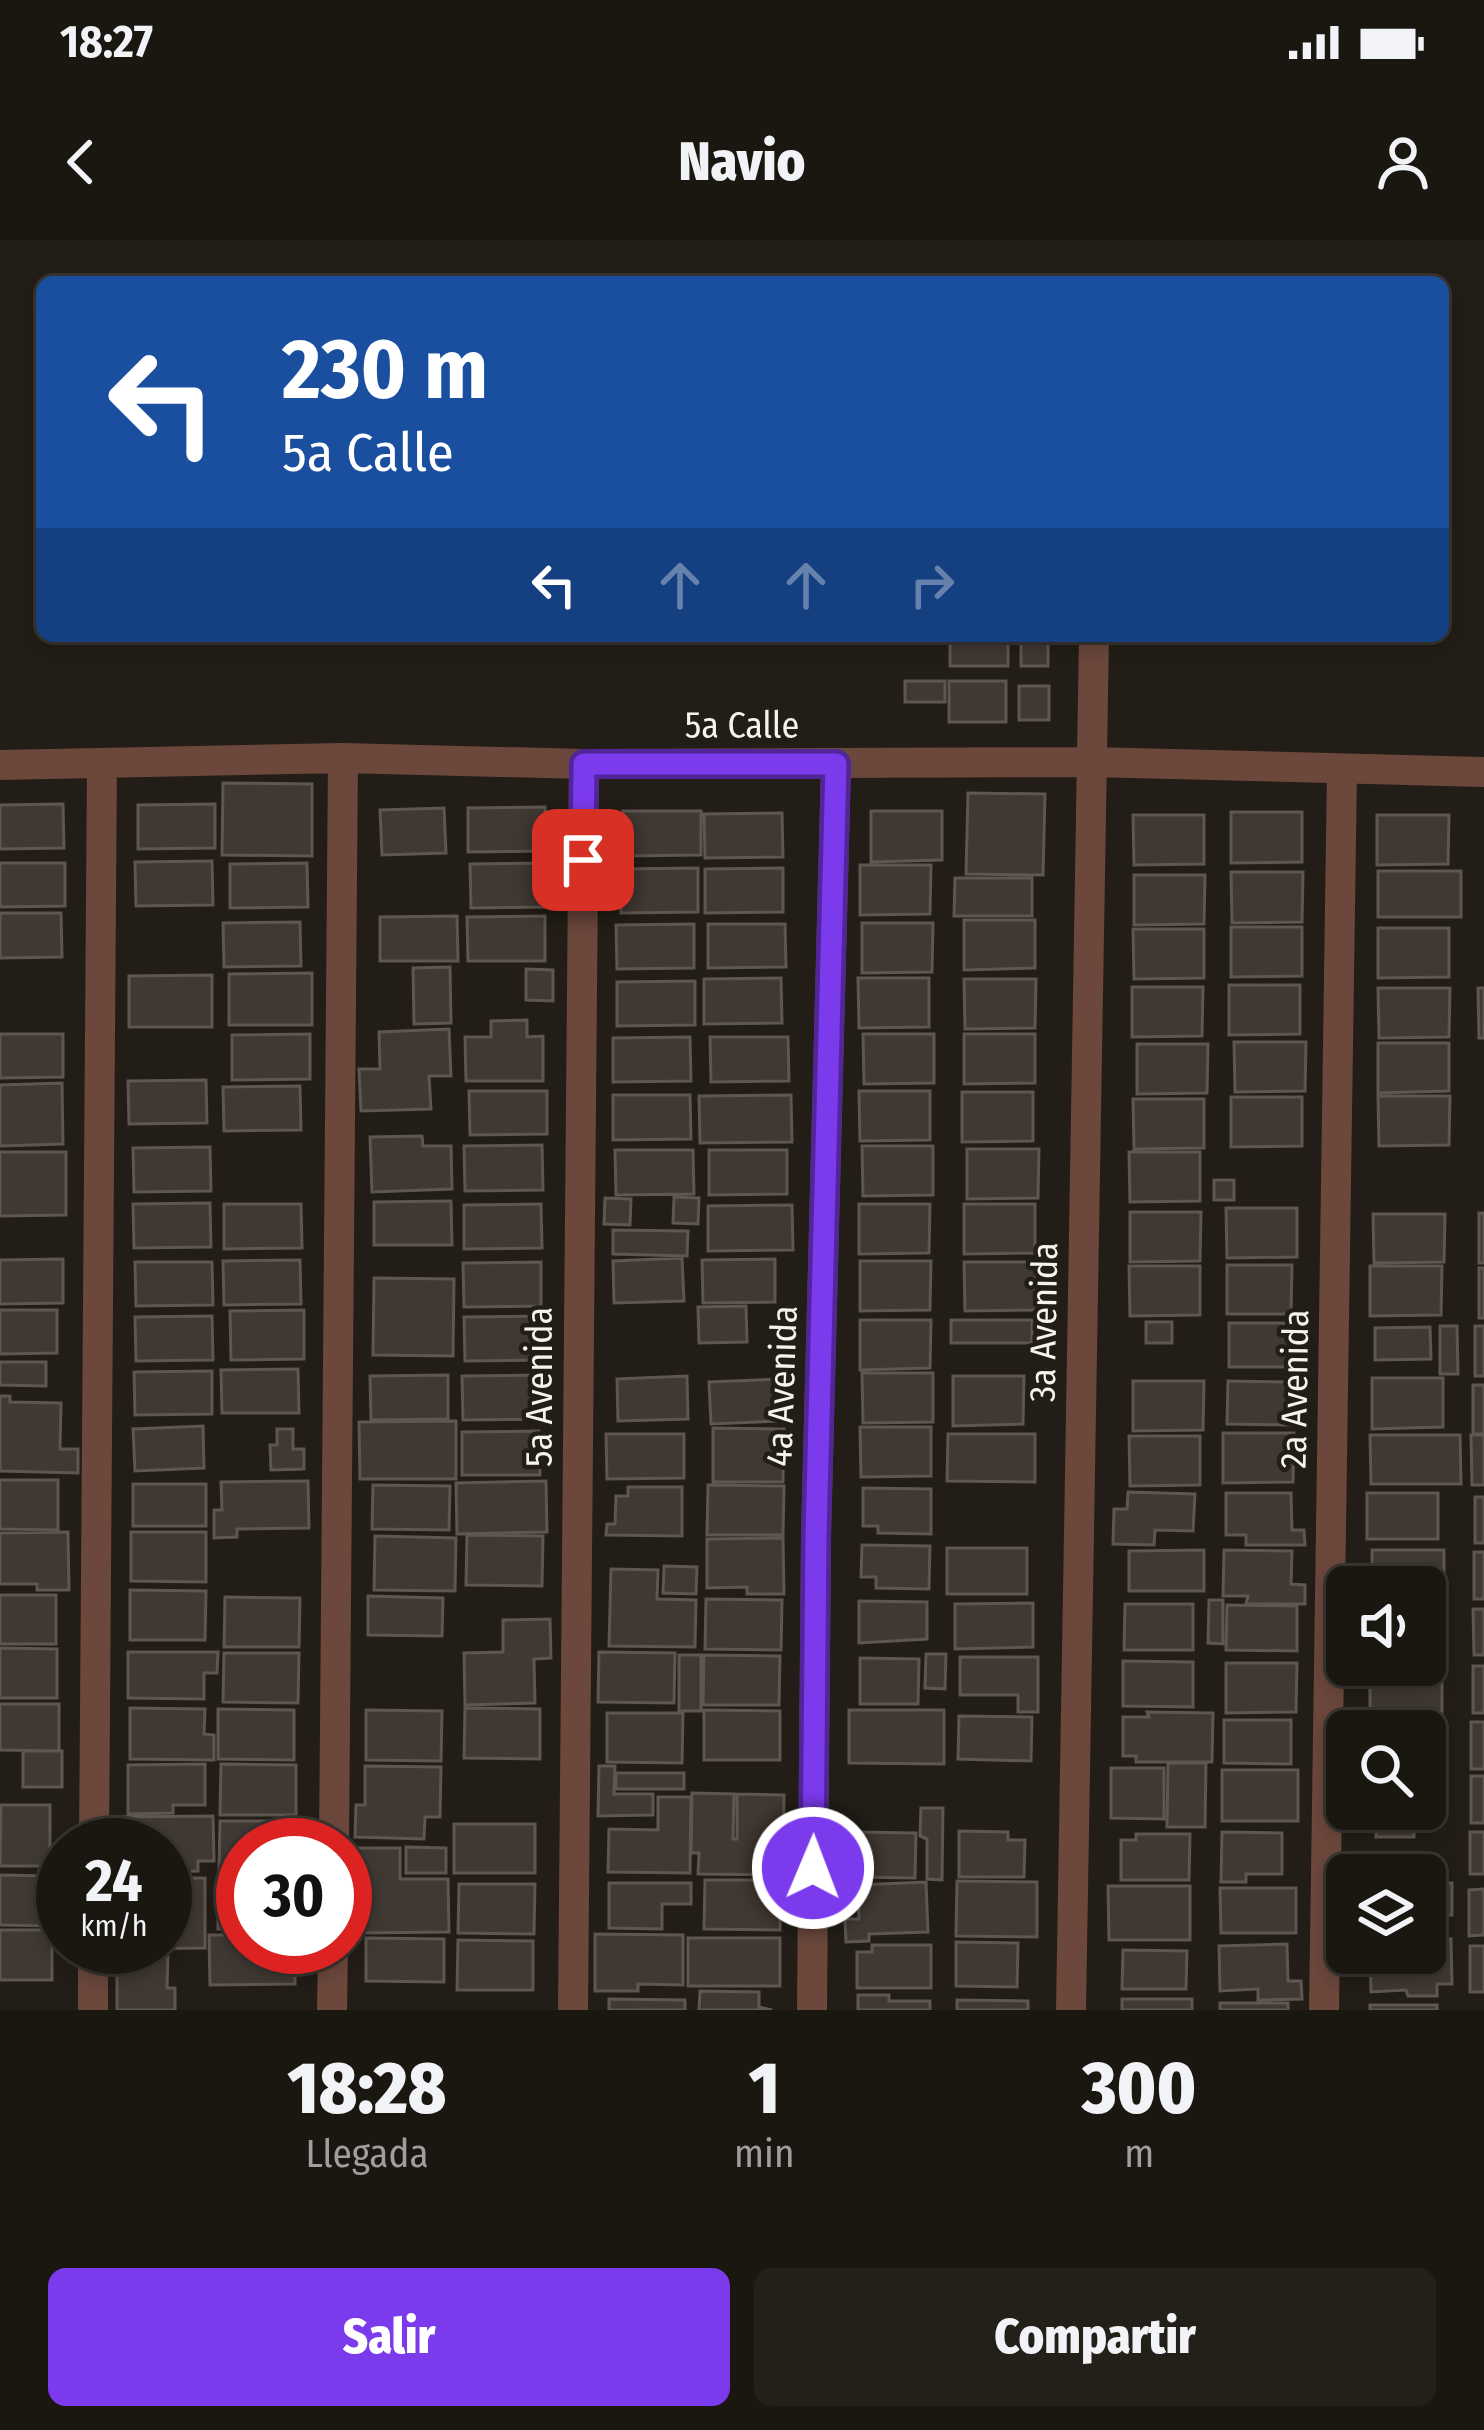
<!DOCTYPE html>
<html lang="es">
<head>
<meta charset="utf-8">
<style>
  :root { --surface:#1a1610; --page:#231f19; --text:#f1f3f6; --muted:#9f9f9f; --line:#383530; --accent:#7c3aed }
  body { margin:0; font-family:"Fira Sans Condensed",sans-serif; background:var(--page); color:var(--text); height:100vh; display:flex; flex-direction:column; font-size:45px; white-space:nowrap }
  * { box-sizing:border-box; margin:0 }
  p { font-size:39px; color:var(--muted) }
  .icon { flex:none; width:66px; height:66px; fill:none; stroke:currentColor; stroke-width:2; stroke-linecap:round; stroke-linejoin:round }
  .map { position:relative; height:1770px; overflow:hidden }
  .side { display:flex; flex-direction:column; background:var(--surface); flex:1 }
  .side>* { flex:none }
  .banner { position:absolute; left:36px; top:36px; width:1413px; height:366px; border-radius:18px; box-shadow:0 6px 18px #0003,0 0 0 3px var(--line); background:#1a4fa0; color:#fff; overflow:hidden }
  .buttons { position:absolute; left:1326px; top:1326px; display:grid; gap:24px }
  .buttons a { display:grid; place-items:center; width:120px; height:120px; border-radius:18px; background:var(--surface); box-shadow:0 6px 18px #0003,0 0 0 3px var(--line); font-size:60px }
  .speed { position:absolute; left:36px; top:1578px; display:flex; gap:24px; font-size:60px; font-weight:700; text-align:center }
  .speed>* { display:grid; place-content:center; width:156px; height:156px; border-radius:50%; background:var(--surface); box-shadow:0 6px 18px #0003,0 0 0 3px var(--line); line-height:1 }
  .speed small { font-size:30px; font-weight:400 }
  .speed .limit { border:18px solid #d22; background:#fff; color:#111 }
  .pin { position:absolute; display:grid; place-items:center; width:102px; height:102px; color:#fff; margin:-51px; border-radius:24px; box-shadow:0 6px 18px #0006 }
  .me { position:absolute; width:132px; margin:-66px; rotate:1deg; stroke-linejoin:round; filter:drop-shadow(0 0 9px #0008) }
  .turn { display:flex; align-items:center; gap:42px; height:252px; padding:0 48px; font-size:54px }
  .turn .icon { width:156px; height:156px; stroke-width:2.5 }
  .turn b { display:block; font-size:84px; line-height:102px }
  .lanes { display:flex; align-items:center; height:114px; padding:0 48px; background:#0003; justify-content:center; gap:60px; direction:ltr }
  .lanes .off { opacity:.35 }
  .eta { display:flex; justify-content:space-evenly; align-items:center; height:204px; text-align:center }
  .eta b { font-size:72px; font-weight:800; line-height:84px }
  .button { display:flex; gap:24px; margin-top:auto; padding:24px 48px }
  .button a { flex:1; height:138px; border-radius:18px; background:var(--accent); color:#fff; font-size:48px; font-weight:800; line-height:138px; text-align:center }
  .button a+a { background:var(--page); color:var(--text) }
  .status { display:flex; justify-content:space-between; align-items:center; height:84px; padding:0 60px; background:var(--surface); direction:ltr }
  .status svg { height:33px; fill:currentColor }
  header { display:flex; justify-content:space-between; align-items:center; height:156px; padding:0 48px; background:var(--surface); font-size:54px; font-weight:800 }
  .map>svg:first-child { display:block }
</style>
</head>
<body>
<div class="status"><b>18:27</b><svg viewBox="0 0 49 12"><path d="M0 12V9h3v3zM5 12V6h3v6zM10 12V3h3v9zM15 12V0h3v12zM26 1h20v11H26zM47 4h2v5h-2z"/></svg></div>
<header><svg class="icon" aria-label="back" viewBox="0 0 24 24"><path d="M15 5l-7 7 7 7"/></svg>Navio<svg class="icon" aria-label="person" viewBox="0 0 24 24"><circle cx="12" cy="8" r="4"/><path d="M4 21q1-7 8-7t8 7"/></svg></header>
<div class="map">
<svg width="1484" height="1770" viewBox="0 0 1484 1770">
  <rect width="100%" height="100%" fill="#221d16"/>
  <path fill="#403832" stroke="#5e5650" stroke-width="3" d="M950 396H1008V426H950Z
    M1021 397H1048V426H1021Z
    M905 441H945V462H905Z
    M949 441H1006V482H949Z
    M1019 446H1049V480H1019Z
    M223 543 312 544V616L222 615Z
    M968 553 1045 554 1043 635 966 634Z
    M63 564 64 608 0 609V565Z
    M215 564V608L138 609V565Z
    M545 567 546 611 468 612V568Z
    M444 568 446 613 382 615 380 570Z
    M623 571H701V615L624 616Z
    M871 571H942V620L871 622Z
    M1231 572H1302V622L1231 623Z
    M782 573 783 617 705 618 704 574Z
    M1133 575H1204V624L1134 625Z
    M1377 575H1449L1448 624 1377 625Z
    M212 621 213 665 136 666 135 622Z
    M0 623H65V666L0 667Z
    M307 623 308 667 230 668V624Z
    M548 623 549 667 471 668 470 624Z
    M860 625H931L930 674 860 675Z
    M698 628V672L621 673 620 629Z
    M783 628V672L705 673V629Z
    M1378 631H1461V677H1378Z
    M1231 632H1303L1302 682 1232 683Z
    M1134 635H1205L1204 684 1134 685Z
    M955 638H1032V676H954Z
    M0 673H61L62 717 0 718Z
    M457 676 458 721H380V677Z
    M545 676V721H468L467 677Z
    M964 680H1035V728L964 730Z
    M300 682 301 726 224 727 223 683Z
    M862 683H933L932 732 862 733Z
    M694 684V728L617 729 616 685Z
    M708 684H785L786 727 708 728Z
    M1231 687H1302V736L1231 737Z
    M1378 688H1449V737L1378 738Z
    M1133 689H1204V738L1134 739Z
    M450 727 451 783 414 784 413 728Z
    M526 729 553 730V761L526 760Z
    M312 733V785H229V734Z
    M212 735V787H129V736Z
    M781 738 782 783 704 784V739Z
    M858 738H929V787L859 788Z
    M964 739H1036L1035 788 965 789Z
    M695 741V785L617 786V742Z
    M1229 745H1300V794L1229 795Z
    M1132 747H1203L1202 796 1132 797Z
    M1378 748H1450L1449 797 1379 798Z
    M1478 748H1484V798H1479Z
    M527 780V797L543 796V841H466L465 797H491V781Z
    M449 789 451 836H429L431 869 361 871 359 829H380L379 792Z
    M0 794H63V837L0 838Z
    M310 794V839L232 840V795Z
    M863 794H934V843L864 844Z
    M964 794H1035V843L964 844Z
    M690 797 691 841 613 842V798Z
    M710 797H788L789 841 711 842Z
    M1234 802H1306L1305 851 1235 852Z
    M1378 803H1449V851L1378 853Z
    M1137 804H1208L1207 853 1137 854Z
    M206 840 207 883 129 884 128 841Z
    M62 843 63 904 0 906V845Z
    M300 846 301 890 224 891 223 847Z
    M469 851H547V894L470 895Z
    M859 851H930V900L860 901Z
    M962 852H1033V901L962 902Z
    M613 855H690L691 899 613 900Z
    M791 855 792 902 700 903 699 856Z
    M1378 856H1450L1449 905 1379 906Z
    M1231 857H1302V906L1231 907Z
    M1133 859H1204V908L1134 909Z
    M422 896 423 906H451L452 949 372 952 370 897Z
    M542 905 543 950 465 951 464 906Z
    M862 906H933V955L863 956Z
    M210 907 211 951 134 952 133 908Z
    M967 909H1039L1038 958 967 959Z
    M615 910H693L694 954 616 955Z
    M709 910H787V954L709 955Z
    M0 912H66V975L0 976Z
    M1129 912H1200V961L1130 962Z
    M1214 940H1234V960H1214Z
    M674 957 699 958 698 984 673 983Z
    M605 958 631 959 630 985 604 984Z
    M451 961 452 1005H374V962Z
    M210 963 211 1007 134 1008 133 964Z
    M224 964H301L302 1008 224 1009Z
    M541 964 542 1008 464 1009V965Z
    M859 964H930L929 1013 859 1014Z
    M964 964H1035V1013L964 1014Z
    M792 965 793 1010 708 1011V966Z
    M1226 968H1297V1017L1227 1018Z
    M1130 972H1201L1200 1021 1130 1022Z
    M1479 973H1484V1023H1479Z
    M1373 974H1445L1444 1022 1374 1023Z
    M613 990 688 991 687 1016 613 1014Z
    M682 1018 684 1061 614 1063 613 1021Z
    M63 1019V1063L0 1064V1020Z
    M775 1019V1062L703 1063 702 1020Z
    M300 1020 301 1064 224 1065 223 1021Z
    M860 1021H931L930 1070 860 1071Z
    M135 1022H212L213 1065 136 1066Z
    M541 1022V1066L464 1067 463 1023Z
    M964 1022H1036L1035 1070 965 1071Z
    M1227 1025H1292L1291 1074H1227Z
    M1129 1026H1200V1075L1130 1076Z
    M1370 1026H1442L1441 1075 1370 1076Z
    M1479 1028H1484V1078H1479Z
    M374 1038 454 1039 453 1116 373 1115Z
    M746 1066 747 1102 699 1103 698 1067Z
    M0 1070H57V1113L0 1114Z
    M304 1070V1119L231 1120 230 1071Z
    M212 1076 213 1120 136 1121 135 1077Z
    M542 1076 543 1120 465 1121 464 1077Z
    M860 1080H931L930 1128 860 1130Z
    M951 1080H1032V1103H951Z
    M1146 1082H1172V1103H1146Z
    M1229 1083H1295V1127H1229Z
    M1440 1086H1457L1458 1134H1440Z
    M1475 1086H1484V1136H1475Z
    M1430 1087 1431 1119 1375 1120V1088Z
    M0 1122H46V1146L0 1145Z
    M298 1129 299 1173H222L221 1130Z
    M212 1131V1174L135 1175 134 1132Z
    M862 1133H933V1182L863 1183Z
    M448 1135V1179L371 1180 370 1136Z
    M540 1135 541 1179 463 1180 462 1136Z
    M687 1136 688 1179 618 1181 617 1139Z
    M953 1136H1024L1023 1184 953 1186Z
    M1372 1138H1443V1187L1372 1189Z
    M779 1139 780 1181 711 1184 709 1142Z
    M1133 1141H1204L1203 1190 1133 1191Z
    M1228 1141 1291 1142 1290 1185 1227 1184Z
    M1473 1145H1484V1194H1473Z
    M0 1156H10V1162L61 1163 60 1209H78V1233L0 1231Z
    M456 1181V1239H360L359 1182Z
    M203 1186 204 1228 135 1231 133 1189Z
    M860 1187H931V1236L861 1237Z
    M713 1188 784 1189 783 1242H713Z
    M277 1189H293V1209H304V1229L271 1230 270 1205H277Z
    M539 1191 540 1235H462V1192Z
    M1223 1193H1294L1293 1242 1223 1243Z
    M606 1194H684V1238L607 1239Z
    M948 1194H1035V1242L947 1241Z
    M1370 1195H1460L1461 1244H1371Z
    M1471 1195H1484V1245H1472Z
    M1129 1196H1200V1245L1130 1246Z
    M0 1240H58V1290L0 1289Z
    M308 1241 309 1288 237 1289V1297L214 1298V1270H222L221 1242Z
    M546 1241 547 1292 457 1294 456 1243Z
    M133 1244H206V1286H133Z
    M373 1245 450 1246 449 1290 372 1289Z
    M708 1245 784 1246 783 1295H707Z
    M628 1247H682V1296L606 1295 607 1284H615L616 1256H628Z
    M863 1248 931 1249V1294L878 1293V1286H863Z
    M1128 1252 1195 1254 1193 1291 1155 1290 1154 1305 1113 1304 1114 1269H1127Z
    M1226 1253H1291L1292 1290H1304L1305 1305H1246V1295H1226Z
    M1367 1253H1438V1299H1367Z
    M1475 1257H1484V1303H1475Z
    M68 1292 69 1350H37V1344H0V1293Z
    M131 1292H206V1342L131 1341Z
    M467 1295 543 1296 542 1346 466 1345Z
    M375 1296 456 1298 455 1351 374 1350Z
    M783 1298 784 1354H747V1347L707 1348V1299Z
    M862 1305 930 1306 929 1349 876 1348V1337H861Z
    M947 1308H1027V1354H947Z
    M1204 1310V1351H1129V1311Z
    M1224 1310 1292 1311 1291 1344 1305 1345V1364H1246L1248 1356H1223Z
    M1372 1310H1444V1356H1425V1347H1372Z
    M1474 1312H1484V1359H1474Z
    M664 1326 697 1327 696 1354 663 1353Z
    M611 1329 658 1330 657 1359 696 1360 695 1407 609 1406Z
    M130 1350 206 1351 205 1400H130Z
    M0 1355H56V1404H0Z
    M368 1356 443 1358 442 1396 368 1395Z
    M225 1357 300 1358 299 1407H224Z
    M706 1359 782 1360 781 1410 705 1409Z
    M1209 1360H1223V1404L1208 1403Z
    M859 1361 927 1362V1399L859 1403Z
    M1033 1363V1407L955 1409V1364Z
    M1125 1364H1193V1410H1124Z
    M1227 1365 1297 1366V1411L1226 1410Z
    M1425 1366H1441V1412H1425Z
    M1473 1369H1484V1415H1474Z
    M550 1379 551 1418 534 1419 535 1463 465 1465 464 1413 503 1412V1380Z
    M0 1408 57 1409V1458H0Z
    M128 1412H218L217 1433H204V1459L128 1458Z
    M599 1412 675 1413 674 1463 598 1462Z
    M224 1413H299L298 1463 223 1462Z
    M926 1414H946L945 1449 925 1448Z
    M679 1415H701V1471H679Z
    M704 1415 780 1416 779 1465H703Z
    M960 1417H1038V1472H1018V1455H960Z
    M860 1418 919 1419 918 1464H860Z
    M1123 1421 1193 1422V1467L1123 1466Z
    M1226 1423H1297L1296 1472 1226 1473Z
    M1370 1425H1442V1472H1370Z
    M1473 1426H1484V1473H1473Z
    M0 1464H59V1511L0 1510Z
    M130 1468 205 1469 204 1494 214 1495V1520L130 1519Z
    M465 1468 540 1469V1519L464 1518Z
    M218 1469 294 1470V1520L218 1519Z
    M366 1470 442 1471 441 1521 366 1520Z
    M704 1470 780 1471V1520H704Z
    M849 1470H944V1524L849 1523Z
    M1147 1472 1213 1473 1212 1522H1136V1516H1123V1477H1149Z
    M607 1473H683L682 1523 607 1522Z
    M959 1476 1032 1477 1031 1521 958 1519Z
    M1224 1480H1291V1524L1224 1523Z
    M1373 1481H1445V1528H1425V1491H1373Z
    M1471 1482H1484V1529H1471Z
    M23 1511H62V1547H23Z
    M1168 1523H1206L1205 1587H1167Z
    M205 1524V1565H173V1573L128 1574V1525Z
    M221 1524 296 1525V1575H220Z
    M365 1526 441 1527 440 1577H425L424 1599 355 1597 356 1565H365Z
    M599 1526H615L614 1554H653V1575L598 1576Z
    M1111 1528H1164V1579L1111 1578Z
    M1222 1530H1298V1581H1222Z
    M616 1533H684V1549H616Z
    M1425 1536H1443V1567H1434V1582H1414V1597H1376L1377 1569H1425Z
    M1471 1536H1484V1583H1471Z
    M692 1553 734 1554 733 1599H737V1554L784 1555 783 1635 698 1634 699 1613H691Z
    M658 1557H691L690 1633 608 1632 609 1589 658 1590Z
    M1 1565H50V1626H0Z
    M921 1568H943L942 1640 927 1639V1599L920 1596Z
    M213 1576 214 1621H198V1631L165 1632V1605H113L112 1577Z
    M220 1581H295V1605H243V1631L219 1630Z
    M454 1584H535V1633H454Z
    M959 1591 1008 1592V1600H1025L1024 1637H959Z
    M856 1592 916 1593 915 1638 855 1637Z
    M1222 1592 1282 1593V1634H1246V1642H1221Z
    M1470 1592H1484V1634H1470Z
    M1136 1594H1190L1189 1640H1121V1600H1136Z
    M406 1607 446 1608V1633H406Z
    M354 1608H400V1639H448L449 1692 357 1693V1660H372L371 1646H354Z
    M0 1635 53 1636 52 1686 0 1685Z
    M165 1638H205V1708L128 1709 165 1707Z
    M218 1639H243V1689H218Z
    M705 1640H781L780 1690 704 1689Z
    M957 1641 1037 1642V1697L956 1696Z
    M926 1642 928 1692 869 1694V1701L846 1702 845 1679H859L858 1645Z
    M609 1643H691V1664H662V1689L609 1688Z
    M1425 1643H1452V1675H1425Z
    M459 1644H535L534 1694 458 1693Z
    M1108 1646H1190V1700H1109Z
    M1220 1648H1296V1693H1221Z
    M1484 1649V1695L1469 1696V1650Z
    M0 1690H52V1740H0Z
    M595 1694 683 1695V1745L638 1744V1751H595Z
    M209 1695H243V1707H295V1744L210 1745Z
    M366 1698 444 1699V1742L366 1741Z
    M688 1698H780V1746H688Z
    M1425 1699H1451L1452 1744H1437V1756H1408L1406 1750 1371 1752 1370 1713H1425Z
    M458 1700 533 1701V1750H457Z
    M956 1702 1018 1703 1017 1747 956 1746Z
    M1287 1704 1288 1741H1301L1302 1759 1258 1760V1749L1220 1751 1219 1706Z
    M872 1705H931V1748H857V1712H872Z
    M1470 1706H1484V1752H1470Z
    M1123 1710 1187 1711 1186 1749H1122Z
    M117 1716 168 1717 167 1748H175V1770H117Z
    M700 1751 759 1752V1767L772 1770H699Z
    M858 1755H889V1761H930V1770H858Z
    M609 1759 685 1760V1770H609Z
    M1122 1759H1192V1770H1122Z
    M957 1760 1028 1761V1770H957Z
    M1220 1763H1288V1770H1220Z
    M1370 1765H1437V1770H1370Z"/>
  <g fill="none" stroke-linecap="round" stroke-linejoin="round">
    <path stroke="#6b473c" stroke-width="30" d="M0 525 343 518 584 524 1091 522 1484 532
      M94 1605 102 523
      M334 1605 343 518
      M93 1770V1707
      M332 1770 333 1707
      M573 1770 584 524
      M812 1770 816 1296 836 525
      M1071 1770 1094 396
      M1324 1770 1342 529"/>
  </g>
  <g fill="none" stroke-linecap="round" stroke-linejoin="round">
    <g stroke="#51269a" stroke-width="30">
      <path id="route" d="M583 620 584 524H836L816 1296 813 1628"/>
    </g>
    <use href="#route" stroke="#7c3aed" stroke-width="21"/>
  </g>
  <g text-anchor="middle" stroke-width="9" stroke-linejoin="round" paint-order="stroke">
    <g font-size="36" fill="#f6f2ee" stroke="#221d16">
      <text x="742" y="498">5a Calle</text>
      <text transform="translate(1043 1082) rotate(-89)" y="13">3a Avenida</text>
      <text transform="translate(781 1146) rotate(-88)" y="13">4a Avenida</text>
      <text transform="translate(539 1147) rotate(-90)" y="13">5a Avenida</text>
      <text transform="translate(1294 1149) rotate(-89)" y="13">2a Avenida</text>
    </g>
  </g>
</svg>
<div class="buttons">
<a><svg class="icon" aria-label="sound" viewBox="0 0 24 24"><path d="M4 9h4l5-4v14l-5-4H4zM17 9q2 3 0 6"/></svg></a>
<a><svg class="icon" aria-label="search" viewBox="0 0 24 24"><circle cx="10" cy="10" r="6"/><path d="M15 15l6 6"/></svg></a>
<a><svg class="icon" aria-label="layers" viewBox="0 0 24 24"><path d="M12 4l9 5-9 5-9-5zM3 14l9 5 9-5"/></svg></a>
</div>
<div class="speed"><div>24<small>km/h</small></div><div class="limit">30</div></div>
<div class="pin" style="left:583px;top:620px;background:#d93025"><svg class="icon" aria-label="arrive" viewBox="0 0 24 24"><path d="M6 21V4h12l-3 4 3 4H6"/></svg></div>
<svg class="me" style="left:813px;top:1628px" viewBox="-20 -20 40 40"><circle r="17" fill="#7c3aed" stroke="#fff" stroke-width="3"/><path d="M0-11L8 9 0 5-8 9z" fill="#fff"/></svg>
<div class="banner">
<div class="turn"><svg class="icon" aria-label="left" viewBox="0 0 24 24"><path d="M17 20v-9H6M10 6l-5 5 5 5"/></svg><div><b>230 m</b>5a Calle</div></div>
<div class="lanes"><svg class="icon" aria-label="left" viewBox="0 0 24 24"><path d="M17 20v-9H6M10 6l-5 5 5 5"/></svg><svg class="icon off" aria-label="ahead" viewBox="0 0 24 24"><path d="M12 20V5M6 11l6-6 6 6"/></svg><svg class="icon off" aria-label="ahead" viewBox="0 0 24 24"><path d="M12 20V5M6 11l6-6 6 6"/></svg><svg class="icon off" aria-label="right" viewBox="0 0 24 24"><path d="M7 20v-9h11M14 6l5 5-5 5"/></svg></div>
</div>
</div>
<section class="side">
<div class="eta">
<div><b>18:28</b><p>Llegada</p></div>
<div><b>1</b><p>min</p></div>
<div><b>300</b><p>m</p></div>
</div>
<div class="button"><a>Salir</a><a>Compartir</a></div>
</section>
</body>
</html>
